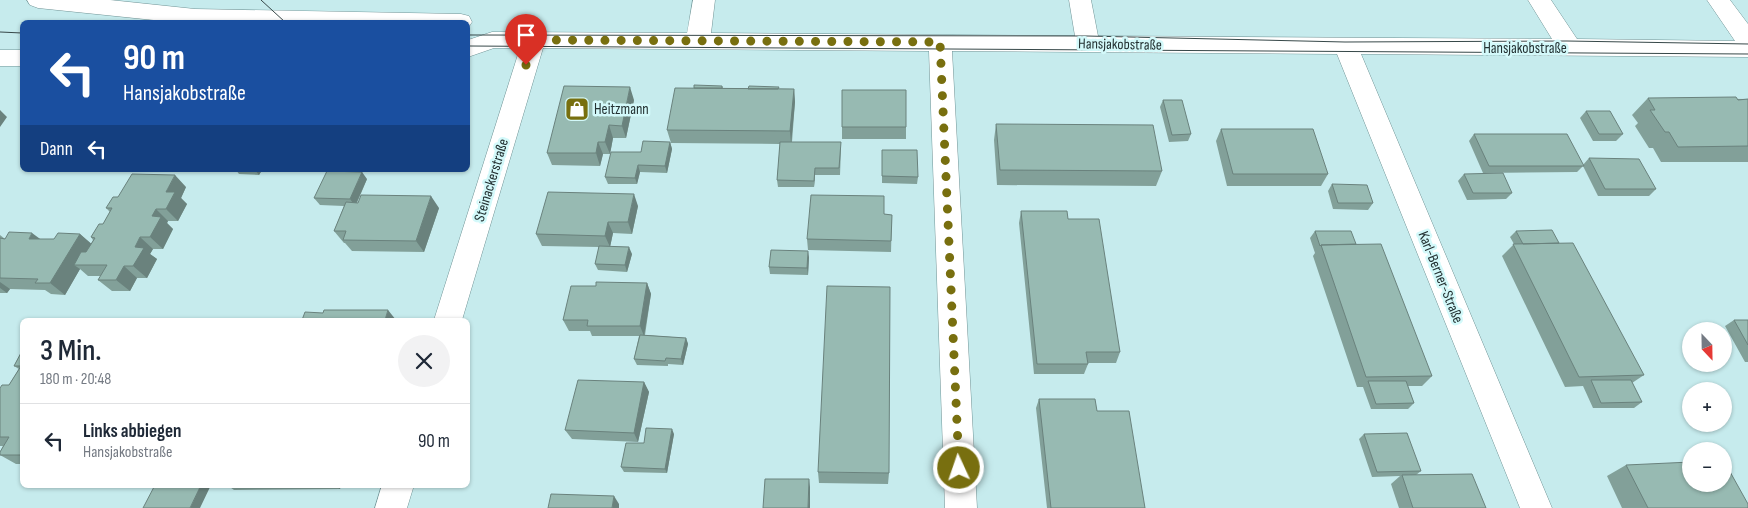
<!DOCTYPE html>
<html lang="de">
<head>
<meta charset="utf-8">
<style>
  :root { --surface:#fff; --page:#f2f2f3; --text:#1f2937; --muted:#747a83; --line:#e0e1e3 }
  body { margin:0; font-family:"Sofia Sans Condensed",sans-serif; background:var(--page); color:var(--text); height:100vh; display:flex; flex-direction:column; font-size:19px; white-space:nowrap }
  * { box-sizing:border-box; margin:0 }
  p { font-size:16px; color:var(--muted) }
  .icon { flex:none; width:28px; height:28px; fill:none; stroke:currentColor; stroke-width:2; stroke-linecap:round; stroke-linejoin:round }
  .map { position:relative; flex:1; overflow:hidden }
  .panel { position:absolute; left:20px; top:318px; width:450px; height:170px; display:flex; flex-direction:column; background:var(--surface); border-radius:8px; box-shadow:0 1px 4px #0004 }
  .panel>* { flex:none }
  .guide { position:absolute; left:20px; top:20px; width:450px; height:152px; border-radius:8px; box-shadow:0 1px 4px #0004; background:#1a4fa0; color:#fff; overflow:hidden }
  .needle { width:32px; rotate:158deg }
  .buttons { position:absolute; left:1682px; top:322px; display:grid; gap:10px }
  .buttons a { display:grid; place-items:center; width:50px; height:50px; border-radius:50%; background:var(--surface); box-shadow:0 1px 4px #0004; font-size:25px }
  .pin { position:absolute; display:grid; place-items:center; width:42px; height:42px; color:#fff; margin:-51px -21px; border-radius:50% 50% 50% 0; rotate:-45deg; box-shadow:0 0 5px #0007 }
  .pin .icon { rotate:45deg }
  .me { position:absolute; width:55px; margin:-28px; rotate:357deg; stroke-linejoin:round; filter:drop-shadow(0 0 4px #0008) }
  .turn { display:flex; align-items:center; gap:18px; height:105px; padding:0 20px; font-size:22px }
  .turn .icon { width:65px; height:65px; stroke-width:2.5 }
  .turn b { display:block; font-size:35px; line-height:42px }
  .then { display:flex; align-items:center; height:48px; padding:0 20px; background:#0003; gap:10px; font-size:19px }
  .round { display:grid; place-items:center; flex:none; width:52px; height:52px; border-radius:26px; background:var(--page) }
  .overview { display:flex; align-items:center; justify-content:space-between; height:85px; padding:0 20px }
  h1 { font-size:30px; font-weight:600; line-height:38px }
  ul { padding:0; list-style:none }
  li { display:flex; align-items:center; gap:15px; height:75px; padding:0 20px; border-top:1px solid var(--line) }
  li div { flex:1 }
  li b { display:block; font-size:19px }
  li em { font-style:normal }
  .map>svg:first-child { display:block }
</style>
</head>
<body>
<div class="map">
<svg width="1748" height="508" viewBox="0 0 1748 508">
  <rect width="100%" height="100%" fill="#c6ebed"/>
  <g fill="none" stroke-linecap="round" stroke-linejoin="round">
    <g stroke="#719496" stroke-width="1">
      <path id="minor" d="M27 0H110L195 9 461 14 469 16 472 22 468 28V22H173L38 8 30 5Z
        M693 0H715L711 33 1075 36 1069 0H1091L1098 36 1552 39 1528 0H1551L1577 39 1735 41 1707 0H1730L1748 24V57L1361 54 1552 508H1520L1337 54 952 51 977 508H945L929 51 543 48 462 320H434L520 48H494L468 57V40L492 32 687 33Z
        M0 50H22V66H0Z
        M382 485H414L407 508H375Z"/>
    </g>
    <use href="#minor" fill="#fff" fill-rule="evenodd"/>
    <path stroke="#374849" stroke-width="1" d="M261 0 285 22
      M0 32 22 33
      M468 35 1087 36 1345 42 1567 41 1748 44
      M468 46 1748 54"/>
  </g>
  <path fill="#82a099" d="M722 86 723 88 794 89 795 102 792 142 841 149 840 175H815L814 187H778L777 180 780 144 671 143 667 130 694 88Z
    M1648 98 1748 99V162H1661L1653 148H1649L1635 126 1638 123 1632 115Z
    M634 100 626 138H613L610 154H603L600 166 552 165 547 153Z
    M1163 100 1191 134 1188 141 1169 142 1160 107Z
    M1586 111 1623 134 1616 141H1593L1580 118Z
    M996 124 1162 171 1156 186 997 185 994 140Z
    M842 127H906V139H842Z
    M1221 129 1328 174 1321 186H1227L1216 141Z
    M1474 134 1583 165 1589 158 1656 189 1649 196H1598L1583 166 1577 172 1483 173 1469 141Z
    M670 142 672 149 667 173 640 172 637 184H608L605 177 641 152Z
    M882 150 918 177 917 184 882 183Z
    M236 170H262L259 175 239 174Z
    M1464 174 1512 193 1506 199 1467 200 1458 181Z
    M367 179 357 203 439 208 424 252 352 251 345 243H344L334 231 344 206 320 205 314 198Z
    M1332 184 1373 203 1368 210 1333 209 1328 191Z
    M186 187 181 198 187 204 178 221H168L167 223 173 229 163 249H153L150 254 157 259 147 278H137L130 291H112L98 280 101 276H88L80 269 65 295 51 294 45 290 10 289 7 293H0V235L5 239H54L80 234 91 244 93 240 91 237 103 224 110 212 106 208 118 197Z
    M638 206 632 234 613 233 610 247 632 254 627 272 598 270 595 264 599 247 542 246 536 234Z
    M1021 211 1120 352 1116 363H1088V364L1084 374H1034L1019 223Z
    M884 214 892 215 891 252 808 250 807 239Z
    M1315 231 1356 244 1432 376 1422 386H1408L1414 403 1408 409H1371L1363 387H1357L1313 256 1315 253 1310 238Z
    M1516 231 1559 243 1644 375 1632 383 1642 402 1634 408H1593L1583 386 1565 387 1502 256 1514 244 1510 237Z
    M809 257 808 275 770 274 769 267Z
    M647 283 651 294 645 335 686 338 688 344 683 365 668 364V366L637 365 634 359 639 336H592L590 331H569L563 320 596 286Z
    M1734 320H1748V362H1745L1725 326Z
    M22 351V464H16L0 455V452L3 446H0V388L9 385 19 369 14 366Z
    M644 382 649 392 638 442 572 439 565 430Z
    M1039 399 1097 411 1145 508H1047L1036 408Z
    M674 434 667 473 624 472 621 467 644 443Z
    M1364 434 1421 471 1416 475 1486 508H1399L1391 484 1400 476 1372 477 1359 439Z
    M1626 465 1748 508H1622L1607 476Z
    M818 472 889 473 888 484 819 483Z
    M227 485H341L340 489 234 490Z"/>
  <path fill="#6a827d" d="M630 87 634 100 626 138 622 126Z
    M794 89 795 102 791 144 790 131Z
    M0 110 7 117 0 127Z
    M609 125 613 138 610 154 605 142Z
    M598 142 603 154 600 166 596 153Z
    M670 142 672 149 667 173 665 166Z
    M638 165 640 172 637 184 635 178Z
    M815 168V175L814 187V181Z
    M255 170H262L259 175Z
    M362 172 367 179 355 206 350 199Z
    M175 175 186 187 181 198 187 204 178 221 166 209V192Z
    M634 194 638 206 632 234 628 222Z
    M431 196 439 208 424 252 416 241Z
    M156 209 168 221 167 223 173 229 163 249 150 237 152 216Z
    M608 222 613 233 610 247 605 236Z
    M32 233 47 244 29 239Z
    M80 234 94 246 74 265 80 269 65 295 50 283Z
    M140 237 153 249 150 254 157 259 147 278 133 266 135 247Z
    M629 247 632 254 627 272 625 265Z
    M808 251 809 257 808 275 807 268Z
    M124 266 137 278 130 291 116 280Z
    M0 282 10 289 7 293 0 288Z
    M647 283 651 294 644 336 640 326Z
    M388 310 396 320H385Z
    M686 338 688 344 683 365 681 359Z
    M644 382 649 392 638 442 634 433Z
    M672 429 674 434 667 473 665 469Z
    M809 479 810 487V508H808Z
    M201 485H211L200 508H190Z
    M334 485H341L340 489Z
    M614 496 619 504V508H612Z"/>
  <path fill="#97bab2" stroke="#6a827d" d="M694 85 722 86V88H694Z
    M564 86 630 87 622 126 609 125 605 142H598L596 153H547Z
    M749 86 779 87 778 89H748Z
    M675 88 794 89 790 131 667 130Z
    M842 90H906V127H842Z
    M1736 97 1738 100 1748 99V146L1678 147 1669 132H1665L1650 110H1655L1648 98Z
    M1163 100H1182L1191 134 1172 135Z
    M1586 111H1610L1623 134H1599Z
    M996 124 1153 125 1162 171 1000 170Z
    M1221 129H1313L1328 174H1233Z
    M1474 134H1567L1584 166H1489Z
    M643 141 670 142 665 166 638 165 635 178 605 177 611 152H641Z
    M780 142H841L839 168H815L814 181 777 180Z
    M882 150H917L918 177 882 176Z
    M1589 158 1639 159 1656 189H1605Z
    M327 171 362 172 350 199 314 198Z
    M1503 173 1512 193H1473L1464 174Z
    M132 174 175 175 166 192H175L166 209H156L152 216 161 217 150 237H140L135 247 144 248 133 266H124L116 280H98L107 265H74L81 252H86L95 238 91 237 99 224H103L112 208H106L113 197H118Z
    M1332 184 1367 185 1373 203H1338Z
    M548 192 634 194 628 222H608L605 236 536 234Z
    M361 195 431 196 416 241 343 240 346 231H334L346 202 358 203Z
    M811 195 884 196V214L892 215 891 241 807 239Z
    M1021 211H1067L1068 219H1099L1120 352H1086L1088 364H1037Z
    M1552 230 1559 243 1523 244 1516 231Z
    M1315 231H1351L1356 244 1321 245 1320 246Z
    M9 232 32 233 29 239H54L58 233 80 234 50 283H35L38 279 0 278V238L5 239Z
    M1573 243 1644 375 1579 377 1513 244Z
    M1381 244 1432 376 1366 377 1321 245Z
    M599 246 629 247 625 265 595 264Z
    M771 250 808 251 807 268 769 267Z
    M596 282 647 283 640 326H587L588 320H563L571 286H596Z
    M827 286 890 287 889 473 818 472Z
    M324 310H388L385 320H302L305 312 323 313Z
    M1734 320H1748V345Z
    M640 335 686 338 681 359 666 358 665 361 634 359Z
    M22 351V453L21 455H0V452L9 437H0V388L2 385H9L21 366H14Z
    M578 380 644 382 634 433 565 430Z
    M1591 380H1631L1642 402 1601 403Z
    M1368 381H1406L1414 403 1376 404Z
    M1039 399H1095L1097 411H1129L1145 508H1051Z
    M646 428 672 429 665 469 621 467 626 443H644Z
    M1407 433 1421 471 1377 472 1364 434Z
    M1724 461 1748 504V508H1648L1626 465 1691 462V484H1724Z
    M1472 474 1486 508H1413L1402 475Z
    M765 479H809L808 508H763Z
    M155 485H201L190 508H143Z
    M551 494 614 496 612 508H548Z"/>
  <g fill="none" stroke-linecap="round" stroke-linejoin="round">
    <path stroke="#786f0f" stroke-width="9" stroke-dasharray="0 16.2" d="M526 65 534 40 940 42 959 468"/>
  </g>
  <defs>
    <g id="shop-square" transform="scale(1.25)"><rect x="-9" y="-9" width="18" height="18" rx="4" fill="#786f0f" stroke="#d3f9fa"/><path d="M-5-2.5h2.3a2.7 3.5 0 0 1 5.4 0H5L5.5 6h-11ZM-1.5-2.5h3a1.5 2.3 0 0 0-3 0Z" fill="#fff"/></g>
  </defs>
  <g fill-rule="evenodd">
    <use href="#shop-square" x="577" y="109"/>
  </g>
  <g text-anchor="middle" stroke-width="5" stroke-linejoin="round" paint-order="stroke">
    <g font-size="15" fill="#233132" stroke="#d3f9fa">
      <text transform="translate(1120 44) rotate(1)" y="5">Hansjakobstraße</text>
      <text x="1525" y="53">Hansjakobstraße</text>
      <text transform="translate(491 180) rotate(-73)" y="5">Steinackerstraße</text>
      <text transform="translate(1441 277) rotate(68)" y="5">Karl-Berner-Straße</text>
    </g>
    <g font-size="15" fill="#233132" stroke="#d3f9fa" text-anchor="start">
      <text x="594" y="114">Heitzmann</text>
    </g>
  </g>
</svg>
<div class="buttons">
<a><svg class="needle" viewBox="-14 -14 28 28"><path d="M0-13l5 13h-10z" fill="#e53935"/><path d="M0 13l5-13h-10z" fill="#747a83"/></svg></a>
<a>+</a>
<a>−</a>
</div>
<div class="pin" style="left:526px;top:65px;background:#d93025"><svg class="icon" aria-label="arrive" viewBox="0 0 24 24"><path d="M6 21V4h12l-3 4 3 4H6"/></svg></div>
<svg class="me" style="left:959px;top:468px" viewBox="-20 -20 40 40"><circle r="17" fill="#786f0f" stroke="#fff" stroke-width="3"/><path d="M0-11L8 9 0 5-8 9z" fill="#fff"/></svg>
<div class="guide">
<div class="turn"><svg class="icon" aria-label="left" viewBox="0 0 24 24"><path d="M17 20v-9H6M10 6l-5 5 5 5"/></svg><div><b>90 m</b>Hansjakobstraße</div></div>
<div class="then">Dann<svg class="icon" aria-label="left" viewBox="0 0 24 24"><path d="M17 20v-9H6M10 6l-5 5 5 5"/></svg></div>
</div>
<section class="panel">
<div class="overview"><div><h1>3 Min.</h1><p>180 m · 20:48</p></div><a class="round"><svg class="icon" aria-label="close" viewBox="0 0 24 24"><path d="M6 6l12 12M18 6L6 18"/></svg></a></div>
<ul>
<li><svg class="icon" aria-label="left" viewBox="0 0 24 24"><path d="M17 20v-9H6M10 6l-5 5 5 5"/></svg><div><b>Links abbiegen</b><p>Hansjakobstraße</p></div><em>90 m</em></li>
</ul>
</section>
</div>
</body>
</html>
